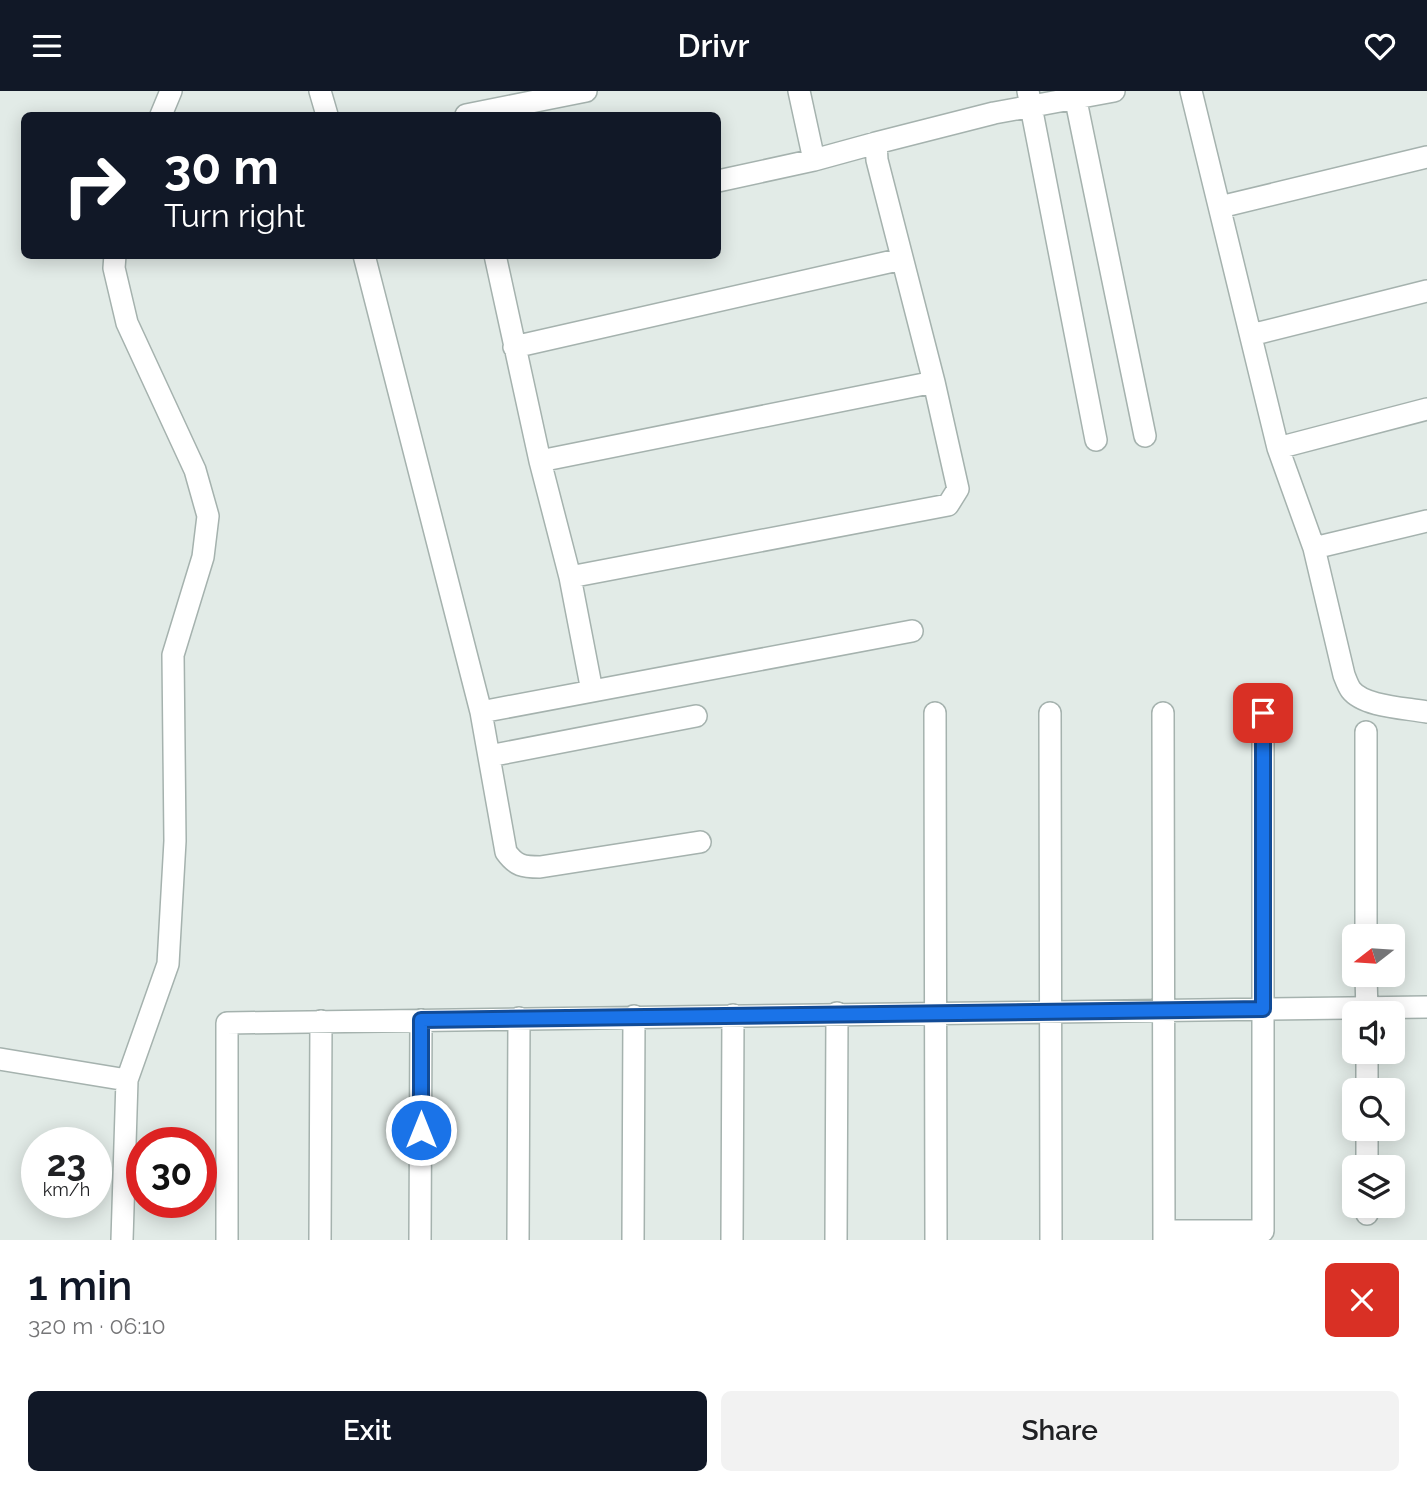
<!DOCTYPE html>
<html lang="en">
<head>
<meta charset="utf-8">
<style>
  :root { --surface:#fff; --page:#f2f2f2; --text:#202124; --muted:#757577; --accent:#111827 }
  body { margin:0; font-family:Raleway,sans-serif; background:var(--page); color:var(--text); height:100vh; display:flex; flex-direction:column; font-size:26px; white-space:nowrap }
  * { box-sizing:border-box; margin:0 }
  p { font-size:23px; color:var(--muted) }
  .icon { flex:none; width:38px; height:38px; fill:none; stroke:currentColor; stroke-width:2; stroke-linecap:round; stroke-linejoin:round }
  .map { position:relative; height:1149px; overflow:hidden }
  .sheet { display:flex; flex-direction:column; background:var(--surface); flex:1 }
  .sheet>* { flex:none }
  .guide { position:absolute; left:21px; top:21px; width:700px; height:147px; border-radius:10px; box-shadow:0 4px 18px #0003; background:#111827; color:#fff; overflow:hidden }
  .needle { width:46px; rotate:253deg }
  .fabs { position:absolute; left:1342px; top:833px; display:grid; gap:14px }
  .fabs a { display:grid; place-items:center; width:63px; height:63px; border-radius:10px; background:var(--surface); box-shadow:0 4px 18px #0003; font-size:35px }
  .speed { position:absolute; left:21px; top:1036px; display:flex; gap:14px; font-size:35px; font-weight:700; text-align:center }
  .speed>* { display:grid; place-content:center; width:91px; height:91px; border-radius:50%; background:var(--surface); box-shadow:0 4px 18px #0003; line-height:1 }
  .speed small { font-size:18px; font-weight:400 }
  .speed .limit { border:10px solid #d22; background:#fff; color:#111 }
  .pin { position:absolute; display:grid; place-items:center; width:60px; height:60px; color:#fff; margin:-30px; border-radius:14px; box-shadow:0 4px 10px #0006 }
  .me { position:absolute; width:77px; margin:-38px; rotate:0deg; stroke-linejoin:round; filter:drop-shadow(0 0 5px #0008) }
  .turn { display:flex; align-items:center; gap:24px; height:147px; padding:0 28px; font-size:32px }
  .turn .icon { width:91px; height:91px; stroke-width:2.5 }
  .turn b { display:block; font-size:49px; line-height:60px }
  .round { display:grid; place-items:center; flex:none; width:74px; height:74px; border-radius:10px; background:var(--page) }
  .overview { display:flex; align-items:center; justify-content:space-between; height:119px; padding:0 28px }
  h1 { font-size:42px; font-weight:600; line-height:52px; color:var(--accent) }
  .primary-button { display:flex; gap:14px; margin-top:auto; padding:14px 28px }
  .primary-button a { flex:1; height:80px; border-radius:10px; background:var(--accent); color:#fff; font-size:28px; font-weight:600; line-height:80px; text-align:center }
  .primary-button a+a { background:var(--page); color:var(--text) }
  header { display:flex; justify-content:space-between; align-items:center; height:91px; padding:0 28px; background:var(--accent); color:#fff; font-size:32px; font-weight:600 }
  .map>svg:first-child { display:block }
</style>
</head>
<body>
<header><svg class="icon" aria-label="menu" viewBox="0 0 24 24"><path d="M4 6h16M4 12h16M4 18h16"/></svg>Drivr<svg class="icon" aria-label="heart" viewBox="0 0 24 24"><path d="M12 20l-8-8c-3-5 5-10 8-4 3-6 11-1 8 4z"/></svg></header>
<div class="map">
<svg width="1427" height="1149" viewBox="0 0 1427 1149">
  <rect width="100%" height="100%" fill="#e2ebe7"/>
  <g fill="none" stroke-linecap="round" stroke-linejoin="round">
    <g stroke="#a5b2ae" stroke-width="24">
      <path id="minor" d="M320 0 327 24
        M1028 0 1096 349
        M1074 0 1145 345
        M1191 0 1278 357 1314 457 1344 584C1346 589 1348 595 1351 599 1364 616 1407 617 1427 621
        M161 24 171 0
        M466 24 586 0
        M876 52 994 22 1114 0
        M718 90 814 69
        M1220 116 1427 66
        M115 164 114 177 127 232 195 379 208 425 203 466 173 564 175 750 168 873 127 989 122 1149
        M364 164 481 621 506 761C516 775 523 776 540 776L700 751
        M495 164 540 370 570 486 592 600
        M1251 244 1427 200
        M514 256 902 168
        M1278 357 1427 318
        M540 370 934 291
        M1314 457 1427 430
        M570 486 948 414 958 398 934 291 877 69 876 52 814 69 799 0
        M481 621 912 540
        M935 622 936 1149
        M1050 622 1051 1149
        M1163 622 1164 1149
        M1366 641V845
        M489 665 696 625
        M1366 884 1367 922
        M1367 961V999
        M0 968 127 989
        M1367 1038V1076
        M1367 1115V1123
        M1164 1140H1263V622
        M227 1149V932L1427 916
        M320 1149 321 930
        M420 1149 421 929
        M518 1149 519 927
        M633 1149 634 925
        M732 1149 733 924
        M836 1149 837 922"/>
    </g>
    <use href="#minor" stroke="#fff" stroke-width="21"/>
  </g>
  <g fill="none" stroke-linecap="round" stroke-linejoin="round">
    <g stroke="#114b97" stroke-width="18">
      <path id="route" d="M421 1039V929L1263 918V622"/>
    </g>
    <use href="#route" stroke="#1a73e8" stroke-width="12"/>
  </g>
</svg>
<div class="fabs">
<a><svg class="needle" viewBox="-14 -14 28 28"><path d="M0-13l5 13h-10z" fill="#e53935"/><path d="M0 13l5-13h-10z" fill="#757577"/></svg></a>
<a><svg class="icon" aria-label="sound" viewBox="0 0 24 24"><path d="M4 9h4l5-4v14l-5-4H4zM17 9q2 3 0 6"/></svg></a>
<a><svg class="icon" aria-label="search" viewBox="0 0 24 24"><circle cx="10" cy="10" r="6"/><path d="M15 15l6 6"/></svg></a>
<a><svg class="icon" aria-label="layers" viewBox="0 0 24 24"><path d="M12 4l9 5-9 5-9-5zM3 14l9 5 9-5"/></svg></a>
</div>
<div class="speed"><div>23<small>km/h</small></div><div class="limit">30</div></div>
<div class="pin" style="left:1263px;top:622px;background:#d93025"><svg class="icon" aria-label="arrive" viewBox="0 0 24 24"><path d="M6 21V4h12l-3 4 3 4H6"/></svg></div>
<svg class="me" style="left:421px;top:1039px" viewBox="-20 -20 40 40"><circle r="17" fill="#1a73e8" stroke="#fff" stroke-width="3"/><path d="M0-11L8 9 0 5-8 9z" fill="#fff"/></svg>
<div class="guide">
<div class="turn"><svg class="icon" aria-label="right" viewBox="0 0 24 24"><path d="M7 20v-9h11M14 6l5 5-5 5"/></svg><div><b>30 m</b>Turn right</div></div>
</div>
</div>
<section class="sheet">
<div class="overview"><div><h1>1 min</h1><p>320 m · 06:10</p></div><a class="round" style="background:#d93025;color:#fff"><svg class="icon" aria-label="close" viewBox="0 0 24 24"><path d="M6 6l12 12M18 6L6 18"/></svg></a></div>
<div class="primary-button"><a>Exit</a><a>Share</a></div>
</section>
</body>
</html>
